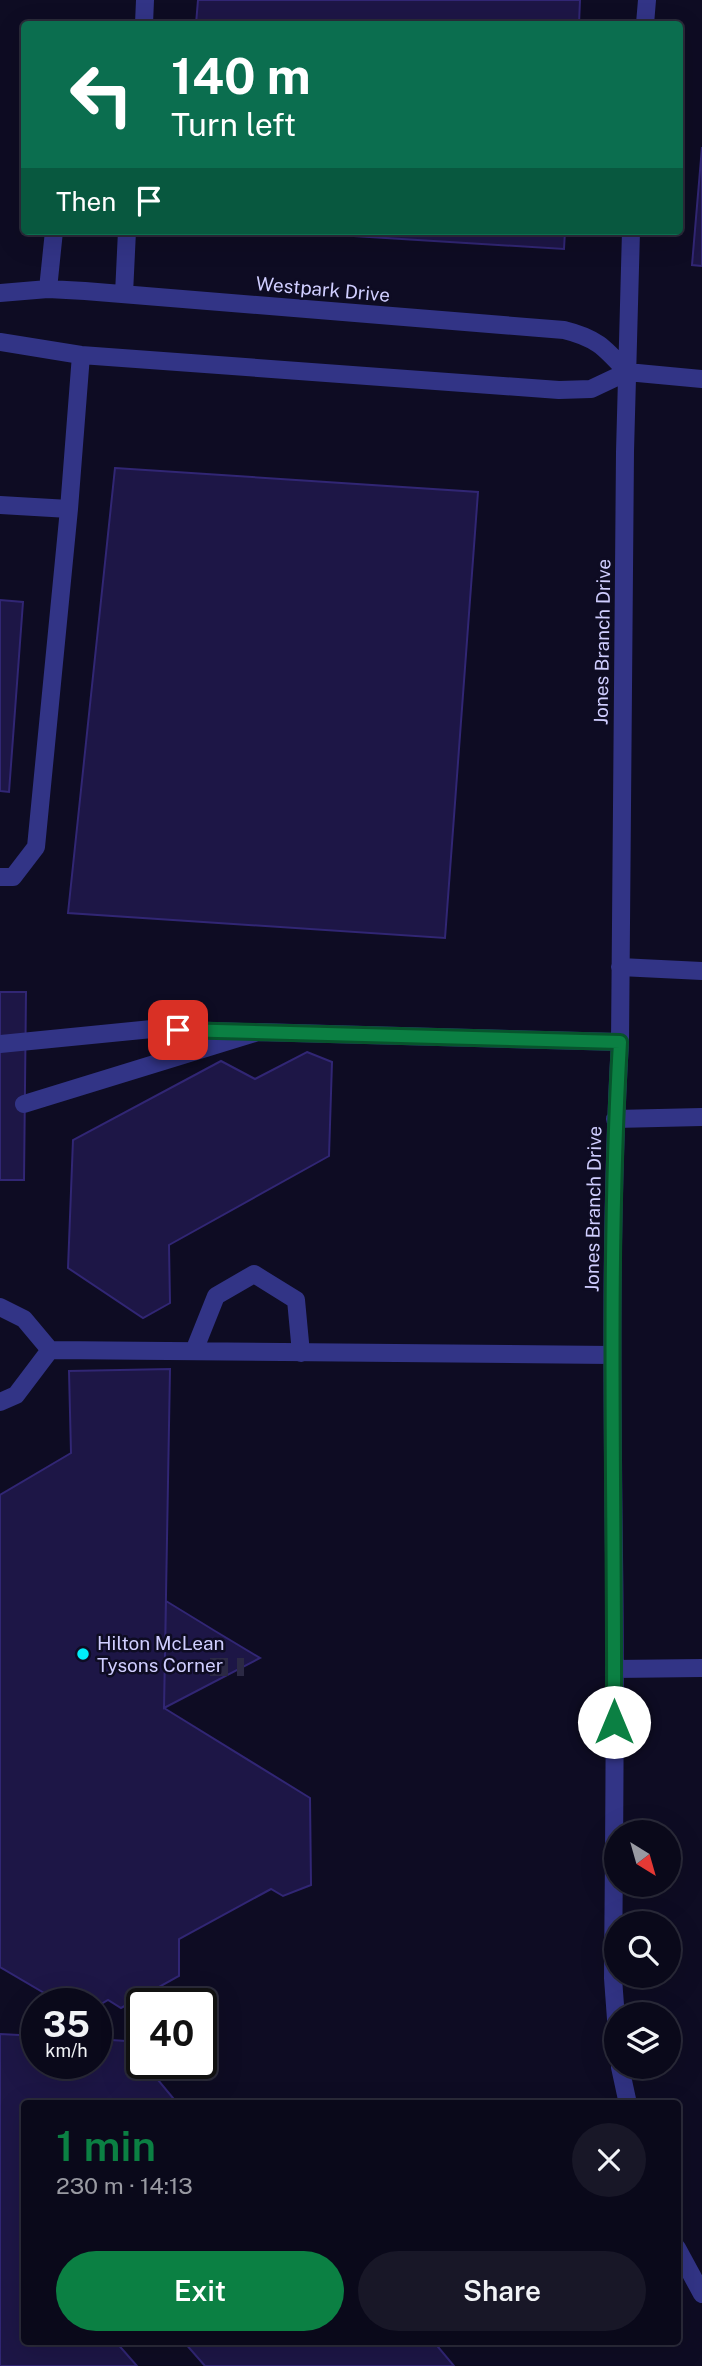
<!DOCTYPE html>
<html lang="en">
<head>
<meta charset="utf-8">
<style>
  :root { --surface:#0a091a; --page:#181727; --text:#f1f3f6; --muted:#999aa2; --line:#2a2a39; --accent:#0b8043 }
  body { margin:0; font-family:"Public Sans",sans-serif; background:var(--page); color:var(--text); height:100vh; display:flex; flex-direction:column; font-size:26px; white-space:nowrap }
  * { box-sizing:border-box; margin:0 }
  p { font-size:23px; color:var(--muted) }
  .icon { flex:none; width:38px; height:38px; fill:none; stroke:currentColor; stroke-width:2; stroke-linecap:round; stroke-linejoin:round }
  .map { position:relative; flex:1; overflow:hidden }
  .details { position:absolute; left:21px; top:2100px; width:660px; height:245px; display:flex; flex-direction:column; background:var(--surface); border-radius:7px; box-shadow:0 7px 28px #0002,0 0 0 2px var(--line) }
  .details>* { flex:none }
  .banner { position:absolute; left:21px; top:21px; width:662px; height:214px; border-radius:7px; box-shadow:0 7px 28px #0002,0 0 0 2px var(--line); background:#0b6e4f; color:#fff; overflow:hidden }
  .needle { width:46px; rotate:143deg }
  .buttons { position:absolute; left:604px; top:1820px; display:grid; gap:14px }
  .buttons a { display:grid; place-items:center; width:77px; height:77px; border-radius:50%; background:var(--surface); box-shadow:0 7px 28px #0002,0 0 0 2px var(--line); font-size:35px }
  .speed { position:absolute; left:21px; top:1988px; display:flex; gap:14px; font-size:35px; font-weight:700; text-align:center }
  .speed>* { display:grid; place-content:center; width:91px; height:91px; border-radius:50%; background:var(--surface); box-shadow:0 7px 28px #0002,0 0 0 2px var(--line); line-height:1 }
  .speed small { font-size:18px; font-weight:400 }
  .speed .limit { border:4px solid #111; border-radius:10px; background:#fff; color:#111 }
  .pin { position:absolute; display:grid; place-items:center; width:60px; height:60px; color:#fff; margin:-30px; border-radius:14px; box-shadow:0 4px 10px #0006 }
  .me { position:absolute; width:77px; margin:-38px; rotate:0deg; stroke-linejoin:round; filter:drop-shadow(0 0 5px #0008) }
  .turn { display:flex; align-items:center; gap:24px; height:147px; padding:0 35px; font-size:32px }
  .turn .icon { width:91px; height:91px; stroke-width:2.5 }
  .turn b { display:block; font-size:49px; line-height:60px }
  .then { display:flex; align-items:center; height:66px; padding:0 35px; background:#0003; gap:14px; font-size:26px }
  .round { display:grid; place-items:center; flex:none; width:74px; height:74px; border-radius:37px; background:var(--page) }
  .overview { display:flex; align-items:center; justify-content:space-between; height:119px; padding:0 35px }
  h1 { font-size:42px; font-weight:600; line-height:52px; color:var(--accent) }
  .action { display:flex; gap:14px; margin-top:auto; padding:14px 35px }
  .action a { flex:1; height:80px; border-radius:42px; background:var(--accent); color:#fff; font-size:28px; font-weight:600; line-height:80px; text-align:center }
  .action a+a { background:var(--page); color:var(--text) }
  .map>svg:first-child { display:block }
</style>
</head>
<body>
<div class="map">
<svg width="702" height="2366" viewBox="0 0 702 2366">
  <rect width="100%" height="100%" fill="#0e0c23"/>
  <path fill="#1d1646" stroke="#312674" stroke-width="2" d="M198 0H580L579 24H196Z
    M702 147V266L692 265Z
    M273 231H565L564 249Z
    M115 468 478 492 445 938 68 913Z
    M0 600 23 602 9 792 0 791Z
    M0 992H26L24 1180H0Z
    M307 1052 332 1062 329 1156 169 1245 170 1303 143 1318 68 1268 73 1140 221 1061 255 1079Z
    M170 1369 164 1708 310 1798 311 1885 283 1896 271 1889 179 1939V1976L121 2008 108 2000 96 2007V2004H63L0 1967V1495L71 1453 69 1371Z
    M166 1601 215 1631 260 1658 164 1708Z
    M0 2034 37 2036V2063H96V2039L126 2041 142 2063H144L178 2104H24V2342H116L137 2366H0Z
    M184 2342H434L454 2366H205Z"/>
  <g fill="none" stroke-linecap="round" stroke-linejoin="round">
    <path stroke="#2b2944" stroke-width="18" stroke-dasharray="18 9" stroke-linecap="butt" d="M210 1667H244"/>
    <path stroke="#323486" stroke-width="18" d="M144 24 145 0
      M645 24 647 0
      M48 289 54 231
      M0 293 48 289 85 291 564 330C597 338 605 348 627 372
      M124 294 127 231
      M0 342 81 355 559 390 591 389 627 372 702 379
      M0 505 69 509
      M0 877H13L36 847 69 509 81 355
      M620 967 702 971
      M0 1044 152 1029 244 1032
      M24 1104 258 1032 620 1042
      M615 1119 702 1117
      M0 1307 24 1319 50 1350
      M50 1350 612 1355
      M194 1351 216 1296 254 1274 296 1300 301 1353
      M0 1402 16 1395 50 1350
      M614 1669 702 1668
      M616 2019 613 1978C614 1837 616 1696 614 1555 612 1384 610 1213 620 1042L625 452 631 231
      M620 2067 628 2104
      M677 2248 702 2294"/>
  </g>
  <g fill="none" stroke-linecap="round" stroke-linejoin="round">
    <g stroke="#07532c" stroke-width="18">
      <path id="route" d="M178 1030 620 1042C607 1269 615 1495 614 1722"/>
    </g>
    <use href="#route" stroke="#0b8043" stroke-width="12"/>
  </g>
  <circle fill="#00eef9" stroke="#0e0c23" stroke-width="2.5" cx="83" cy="1654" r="7"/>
  <g text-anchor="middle" stroke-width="5" stroke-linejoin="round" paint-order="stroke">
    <g font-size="19" fill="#d0ceff" stroke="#0e0c23">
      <text transform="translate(323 289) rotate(5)" y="7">Westpark Drive</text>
      <text transform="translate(602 642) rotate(-89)" y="7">Jones Branch Drive</text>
      <text transform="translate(593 1209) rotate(-89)" y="7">Jones Branch Drive</text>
    </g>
    <g font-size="19" fill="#d0ceff" stroke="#0e0c23" text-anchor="start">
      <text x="97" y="1650">Hilton McLean<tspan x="97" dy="22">Tysons Corner</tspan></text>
    </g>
  </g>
</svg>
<div class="buttons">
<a><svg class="needle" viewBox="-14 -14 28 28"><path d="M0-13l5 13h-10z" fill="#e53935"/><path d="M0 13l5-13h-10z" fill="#999aa2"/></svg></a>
<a><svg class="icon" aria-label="search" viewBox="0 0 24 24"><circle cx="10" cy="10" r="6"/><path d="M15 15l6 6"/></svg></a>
<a><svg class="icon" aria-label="layers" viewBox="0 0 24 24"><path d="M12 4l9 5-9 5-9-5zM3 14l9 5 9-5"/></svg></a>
</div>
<div class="speed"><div>35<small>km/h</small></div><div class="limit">40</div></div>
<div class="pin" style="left:178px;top:1030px;background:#d93025"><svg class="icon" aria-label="arrive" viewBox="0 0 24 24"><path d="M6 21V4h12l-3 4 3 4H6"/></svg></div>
<svg class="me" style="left:614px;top:1722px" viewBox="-20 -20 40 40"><circle r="19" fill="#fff"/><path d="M0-13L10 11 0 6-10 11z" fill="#0b8043"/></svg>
<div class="banner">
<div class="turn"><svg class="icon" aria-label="left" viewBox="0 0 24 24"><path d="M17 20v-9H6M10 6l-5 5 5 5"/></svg><div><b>140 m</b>Turn left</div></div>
<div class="then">Then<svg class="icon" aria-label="arrive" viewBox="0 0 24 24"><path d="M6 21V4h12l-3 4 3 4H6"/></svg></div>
</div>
<section class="details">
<div class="overview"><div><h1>1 min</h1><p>230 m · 14:13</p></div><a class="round"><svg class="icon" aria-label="close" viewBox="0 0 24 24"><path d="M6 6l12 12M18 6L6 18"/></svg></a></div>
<div class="action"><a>Exit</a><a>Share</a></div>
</section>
</div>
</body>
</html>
